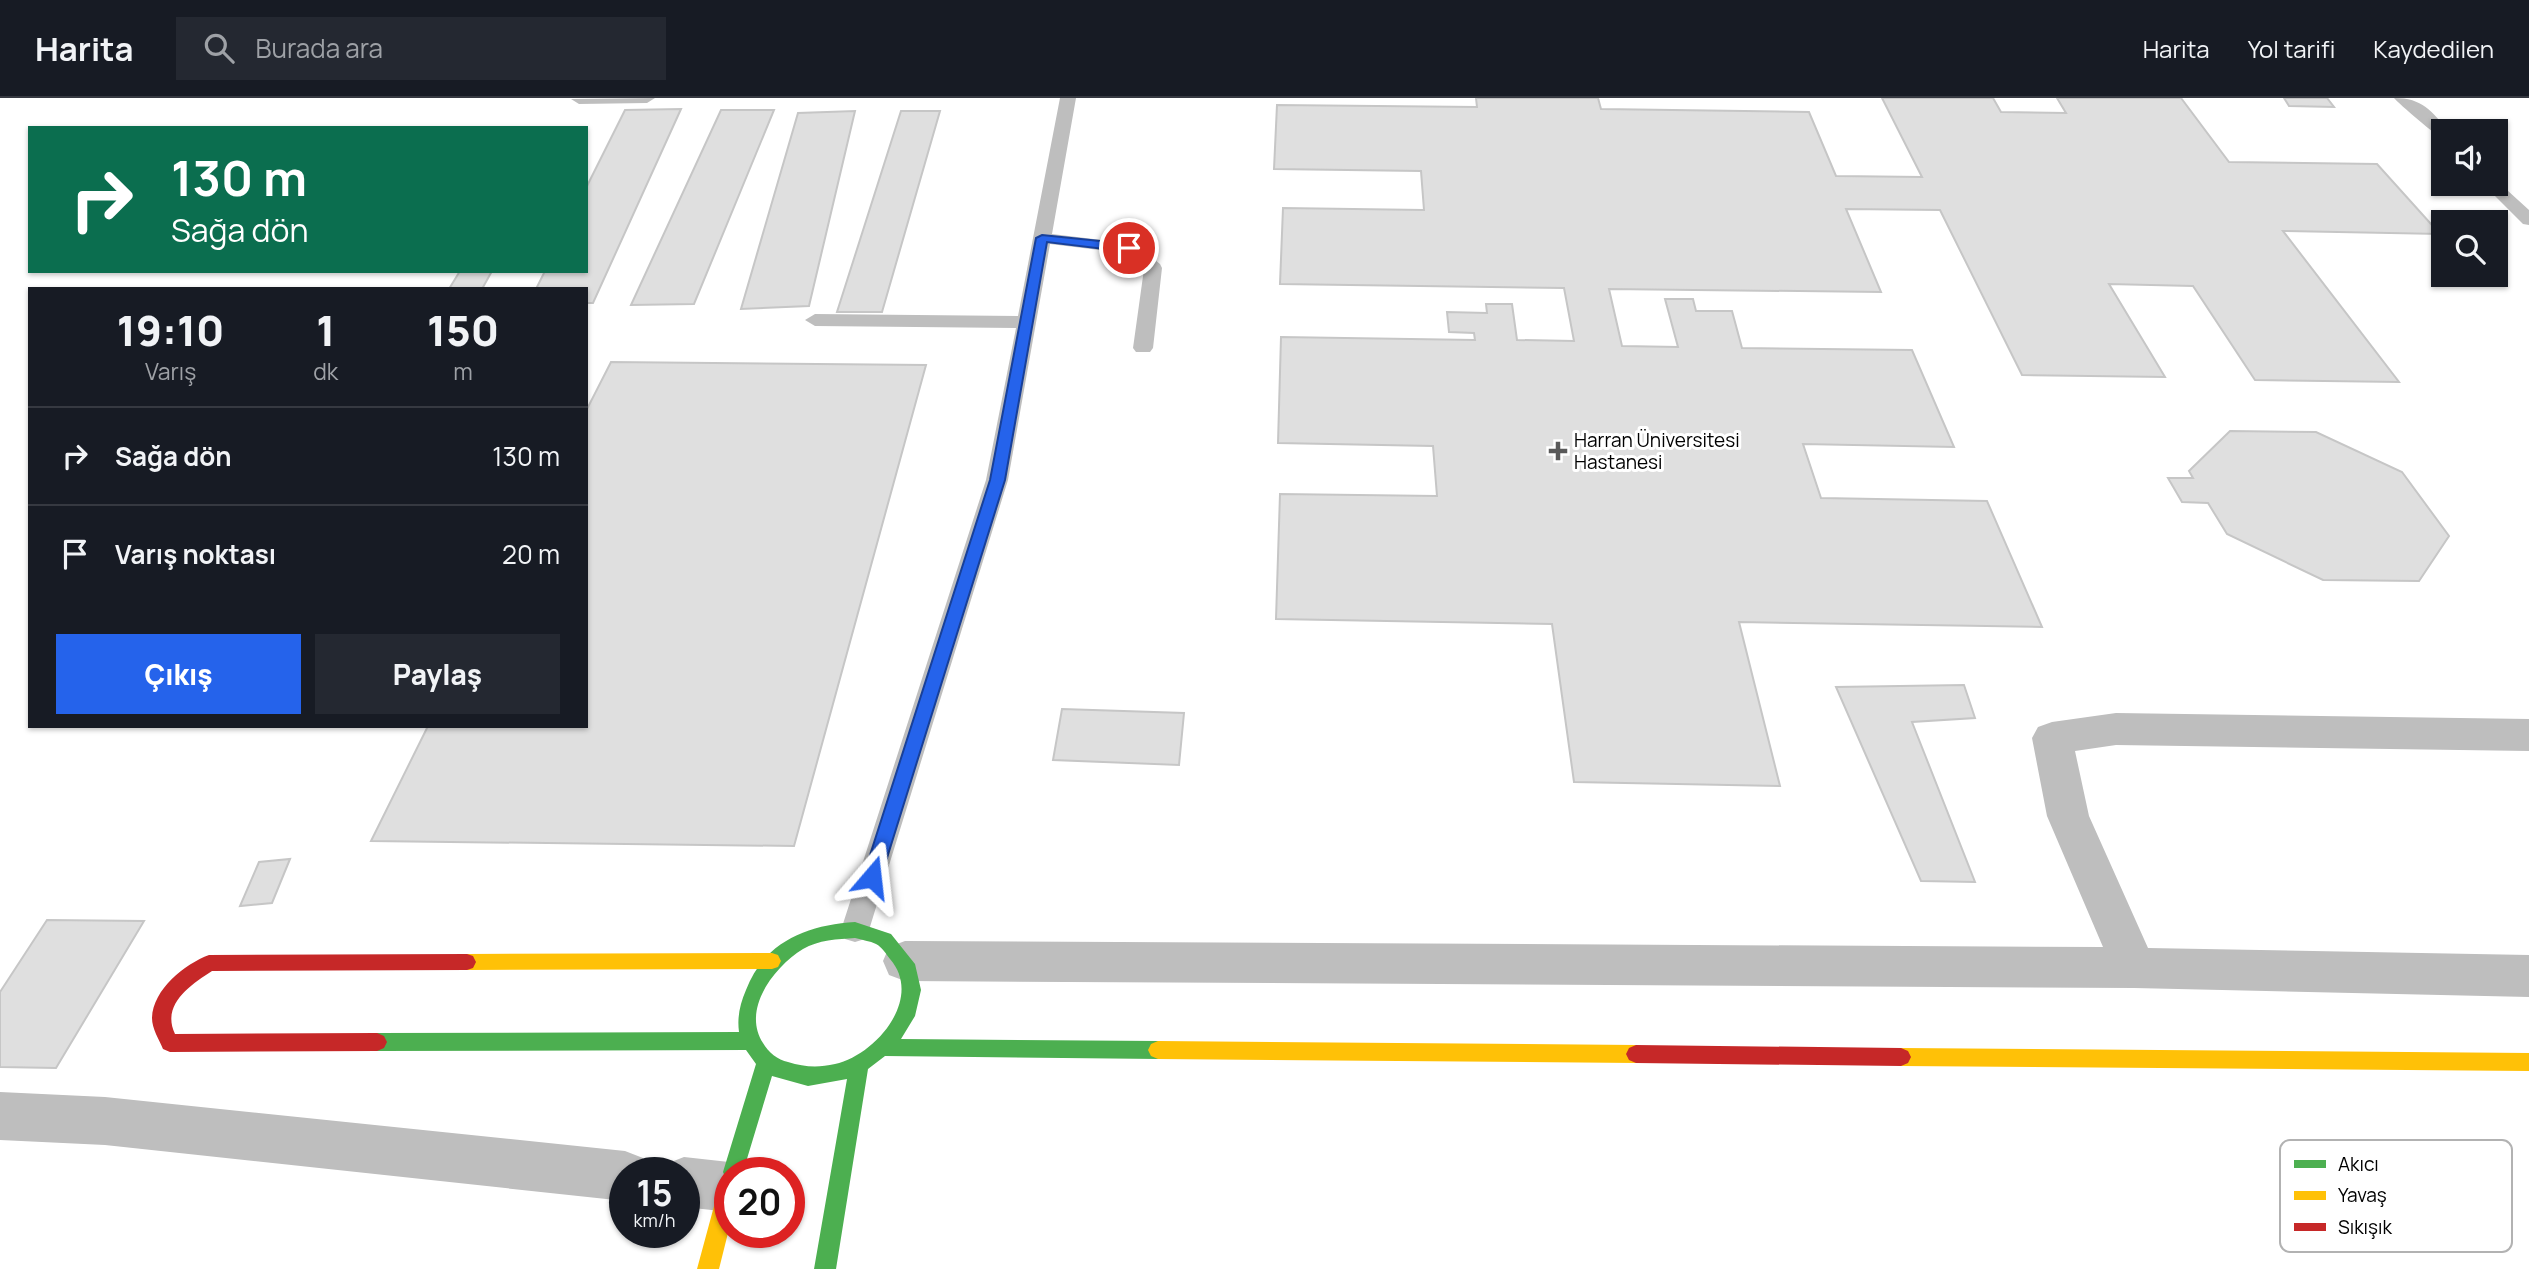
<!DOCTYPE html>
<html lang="tr">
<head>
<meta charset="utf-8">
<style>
  :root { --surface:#171b24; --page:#242831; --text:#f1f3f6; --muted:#9ea1a6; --line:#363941; --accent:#2563eb }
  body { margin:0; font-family:Manrope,sans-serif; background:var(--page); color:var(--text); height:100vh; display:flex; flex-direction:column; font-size:26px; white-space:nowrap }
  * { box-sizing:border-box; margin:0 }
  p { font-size:23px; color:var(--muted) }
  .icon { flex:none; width:38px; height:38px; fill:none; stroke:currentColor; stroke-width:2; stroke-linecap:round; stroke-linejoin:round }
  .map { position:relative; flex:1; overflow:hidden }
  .panel { position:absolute; left:28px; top:189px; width:560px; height:441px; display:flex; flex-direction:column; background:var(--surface); border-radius:0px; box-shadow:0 2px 5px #0004 }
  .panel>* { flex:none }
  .banner { position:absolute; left:28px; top:28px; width:560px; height:147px; border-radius:0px; box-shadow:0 2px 5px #0004; background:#0b6e4f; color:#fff; overflow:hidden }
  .buttons { position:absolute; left:2431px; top:21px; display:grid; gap:14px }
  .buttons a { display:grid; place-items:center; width:77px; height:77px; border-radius:0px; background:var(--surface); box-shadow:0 2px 5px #0004; font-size:35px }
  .speed { position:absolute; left:609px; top:1059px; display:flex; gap:14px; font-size:35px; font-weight:700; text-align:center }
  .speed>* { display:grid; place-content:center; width:91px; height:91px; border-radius:50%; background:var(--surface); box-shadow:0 2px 5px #0004; line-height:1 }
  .speed small { font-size:18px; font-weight:400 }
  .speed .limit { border:10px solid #d22; background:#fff; color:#111 }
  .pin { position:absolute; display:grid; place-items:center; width:60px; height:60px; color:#fff; margin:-30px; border:4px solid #fff; border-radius:50%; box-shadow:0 2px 7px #0007 }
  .me { position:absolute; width:77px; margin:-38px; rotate:17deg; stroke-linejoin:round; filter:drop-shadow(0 0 5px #0008) }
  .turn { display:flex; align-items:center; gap:24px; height:147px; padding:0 28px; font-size:32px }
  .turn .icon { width:91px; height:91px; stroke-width:2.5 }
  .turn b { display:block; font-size:49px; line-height:60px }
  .eta { display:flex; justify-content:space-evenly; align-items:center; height:119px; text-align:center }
  .eta b { font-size:42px; font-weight:800; line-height:49px }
  .button { display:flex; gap:14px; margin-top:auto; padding:14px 28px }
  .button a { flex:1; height:80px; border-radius:0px; background:var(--accent); color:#fff; font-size:28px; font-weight:800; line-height:80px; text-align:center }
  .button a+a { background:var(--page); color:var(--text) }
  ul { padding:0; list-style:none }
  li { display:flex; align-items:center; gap:21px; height:98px; padding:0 28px; border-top:2px solid var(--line) }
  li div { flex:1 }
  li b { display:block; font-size:26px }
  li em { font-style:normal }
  header { display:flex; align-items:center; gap:42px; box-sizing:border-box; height:98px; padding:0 35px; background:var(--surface); border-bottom:2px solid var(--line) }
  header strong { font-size:33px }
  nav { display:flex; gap:38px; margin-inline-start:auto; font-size:24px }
  .search { width:490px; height:63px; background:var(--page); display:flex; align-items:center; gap:18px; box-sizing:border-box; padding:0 24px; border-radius:0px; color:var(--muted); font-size:26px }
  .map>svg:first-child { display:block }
</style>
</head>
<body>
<header>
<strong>Harita</strong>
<div class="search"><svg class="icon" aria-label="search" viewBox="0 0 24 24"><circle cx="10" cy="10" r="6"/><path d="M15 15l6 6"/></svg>Burada ara</div>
<nav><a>Harita</a><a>Yol tarifi</a><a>Kaydedilen</a></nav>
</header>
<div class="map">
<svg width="2529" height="1171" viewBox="0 0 2529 1171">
  <rect width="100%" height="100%" fill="#fff"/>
  <path fill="#dfdfdf" stroke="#c6c6c6" stroke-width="2" d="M1476 0H1598L1601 11 1809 14 1836 78 1922 79 1882 0H1993L2001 14 2066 15 2057 0H2181L2229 64 2377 66 2440 136 2283 133 2399 284 2255 282 2193 188 2109 186 2165 279 2022 277 1940 112 1846 111 1881 194 1609 191 1622 248 1678 249 1665 201H1693L1696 213H1732L1742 250 1912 252 1954 349 1803 346 1821 400 1987 403 2042 529 1739 524 1780 688 1574 684 1552 526 1276 521 1280 396 1437 398 1433 348 1278 345 1281 239 1475 242 1474 235 1449 234 1447 214 1487 215 1486 206H1512L1517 242 1574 243 1564 190 1280 186 1283 110 1424 112 1421 73 1274 71 1277 7 1477 9Z
    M2284 0H2327L2334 9 2289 8Z
    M681 11 593 205H586V191H536L545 173H586V90L625 12Z
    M721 12H774L694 206 631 207Z
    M855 13 809 208 741 211 798 15Z
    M901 13H940L882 214H837Z
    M460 173H492L482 191H449Z
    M611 264 926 267 794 748 371 743 428 628H586V313Z
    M2230 333 2316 334 2402 374 2449 438 2419 483 2323 482 2227 436 2208 405 2182 404 2168 380H2193L2189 373Z
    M1964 587 1975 620 1912 624 1975 784 1921 783 1836 589Z
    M1062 611 1184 615 1179 667 1053 662Z
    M290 761 272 805 240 808 259 764Z
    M47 822 144 823 56 970 0 969V894Z"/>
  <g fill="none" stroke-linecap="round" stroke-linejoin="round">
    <path fill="#bebebe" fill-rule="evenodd" d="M655 0 647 5 579 6 571 1Z
      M1060 0H1076L1052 136 1135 146 1160 166 1162 170 1153 250 1150 254H1136L1133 250 1144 171 1124 155 1050 146 1008 382 869 832 865 841 855 844 845 841 841 832 986 382 1016 230 815 228 805 222 815 216 1018 218Z
      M2394 0C2423 0 2431 13 2449 33H2443V41C2439 40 2398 5 2394 0Z
      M2496 82 2529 112V127L2523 126 2483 86H2496Z"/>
    <path fill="#bebebe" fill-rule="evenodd" d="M2116 615 2529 621V653L2116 647 2075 653 2089 718 2148 850 2529 857V899L2134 890 905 883 889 877 883 863 889 849 905 843 2103 849 2047 718 2032 640 2038 629 2052 624Z
      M0 994 105 999 625 1053 643 1060 648 1074H625V1103L105 1047 0 1042Z
      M684 1059 729 1064 747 1071 748 1074H730V1114L684 1109V1074H663L666 1066Z"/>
    <path fill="#4caf50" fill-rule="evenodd" d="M855 824 891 836 915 866 921 892 915 918 901 941 1158 943 1165 946 1168 952 1165 958 1158 961 885 958 868 971 836 1171H814L847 981 808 988 772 978 743 1074H730V1083L726 1081 723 1074 756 966 746 952 377 953 370 950 367 944 370 938 377 935 739 934C737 919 740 906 746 892 764 844 807 827 855 824ZM855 840C862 842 870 843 876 846 882 849 886 856 890 861 924 900 876 957 835 966 818 970 804 969 788 964 778 962 768 954 763 945 741 911 775 868 803 851 818 842 838 841 855 840Z"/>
    <path fill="#ffc107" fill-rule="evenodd" d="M772 855 778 857 781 863 778 869 772 871 467 872 461 870 458 864 461 858 467 856Z
      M1158 943 1636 947 1643 950 1646 956 1643 962 1636 965 1158 961 1151 958 1148 952 1151 946Z
      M1901 950 2529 955V973L1901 968 1894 965 1891 959 1894 953Z
      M730 1076V1127L719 1171H697L720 1086 723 1079Z"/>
    <path fill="#c62828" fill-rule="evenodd" d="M467 856 473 858 476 864 473 870 467 872 212 873C190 887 161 907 175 936L377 935 384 938 387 944 384 950 377 953 170 954 163 951C159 941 152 931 152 920 153 891 185 866 209 857Z
      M1636 947 1901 950 1908 953 1911 959 1908 965 1901 968 1636 965 1629 962 1626 956 1629 950Z"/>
  </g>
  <path fill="#2563eb" stroke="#184099" stroke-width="2" d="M1042 137 1129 146 1135 150 1129 154 1047 144 1005 382 881 779 878 784 872 786 866 784 863 779 990 382 1036 140Z"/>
  <path fill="#595959" stroke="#fff" stroke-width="2.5" d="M1554.5 342.5h7v7h7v7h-7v7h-7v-7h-7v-7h7z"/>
  <g text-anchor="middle" stroke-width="6" stroke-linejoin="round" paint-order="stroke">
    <g font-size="19" fill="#000" stroke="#fff" text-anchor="start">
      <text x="1574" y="349">Harran Üniversitesi<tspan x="1574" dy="22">Hastanesi</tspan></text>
    </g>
  </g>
  <rect x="2280" y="1042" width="232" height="112" rx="10" fill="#fff" stroke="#b2b2b2" stroke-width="2"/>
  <rect x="2294" y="1062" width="32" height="8" fill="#4caf50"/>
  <rect x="2294" y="1093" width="32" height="9" fill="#ffc107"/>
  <rect x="2294" y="1125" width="32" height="8" fill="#c62828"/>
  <g font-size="19" fill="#000">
    <text x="2338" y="1073">Akıcı</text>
    <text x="2338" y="1104">Yavaş</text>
    <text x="2338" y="1136">Sıkışık</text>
  </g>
</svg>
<div class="buttons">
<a><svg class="icon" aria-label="sound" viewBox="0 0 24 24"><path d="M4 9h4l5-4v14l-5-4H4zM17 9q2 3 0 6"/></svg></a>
<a><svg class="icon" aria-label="search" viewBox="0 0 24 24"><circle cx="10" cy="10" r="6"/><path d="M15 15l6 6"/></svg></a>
</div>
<div class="speed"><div>15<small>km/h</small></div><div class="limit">20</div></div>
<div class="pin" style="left:1129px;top:150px;background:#d93025"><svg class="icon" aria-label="arrive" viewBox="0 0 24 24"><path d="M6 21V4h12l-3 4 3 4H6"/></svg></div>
<svg class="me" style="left:872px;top:779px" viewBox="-20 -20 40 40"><path d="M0-17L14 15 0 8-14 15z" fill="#2563eb" stroke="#fff" stroke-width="4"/></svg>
<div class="banner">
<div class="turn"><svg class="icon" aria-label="right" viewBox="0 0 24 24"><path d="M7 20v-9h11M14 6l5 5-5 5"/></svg><div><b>130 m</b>Sağa dön</div></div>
</div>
<section class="panel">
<div class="eta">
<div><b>19:10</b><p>Varış</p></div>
<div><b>1</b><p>dk</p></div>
<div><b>150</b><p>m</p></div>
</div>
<ul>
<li><svg class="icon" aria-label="right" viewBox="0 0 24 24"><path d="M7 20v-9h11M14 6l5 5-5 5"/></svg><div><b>Sağa dön</b></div><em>130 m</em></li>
<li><svg class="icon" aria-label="arrive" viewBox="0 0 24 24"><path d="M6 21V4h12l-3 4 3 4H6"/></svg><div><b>Varış noktası</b></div><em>20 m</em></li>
</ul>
<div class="button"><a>Çıkış</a><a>Paylaş</a></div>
</section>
</div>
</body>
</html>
